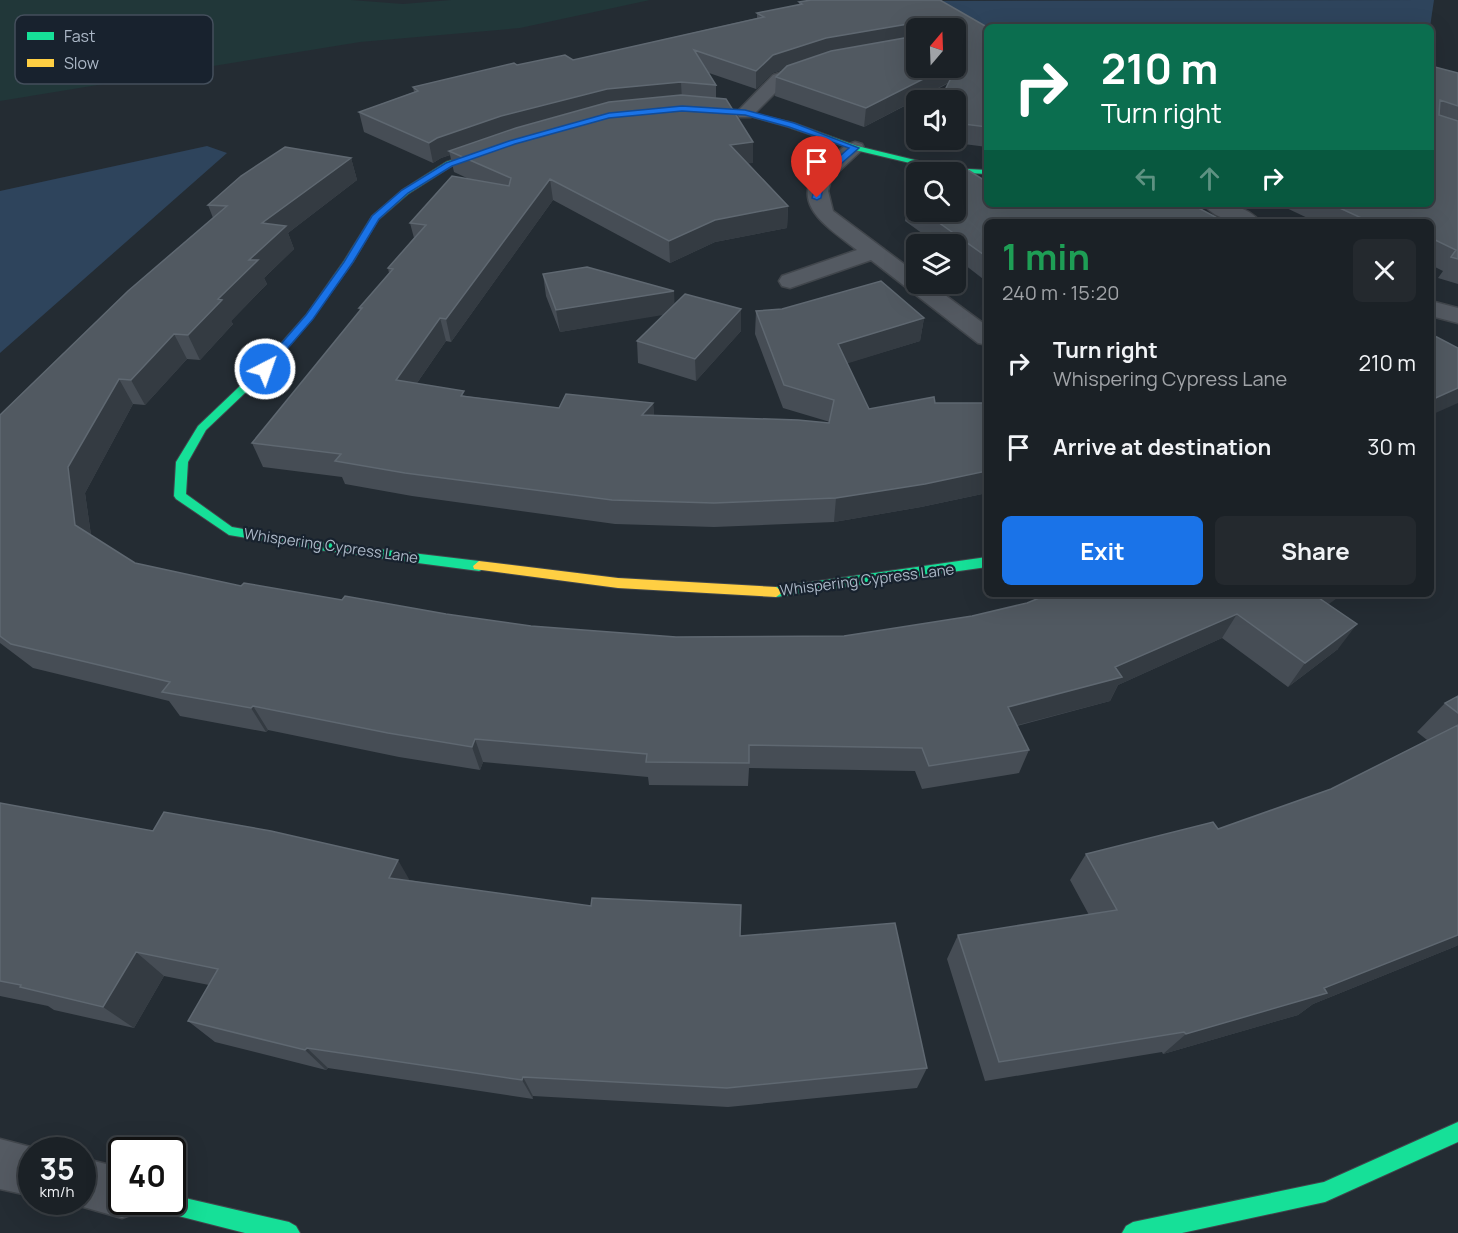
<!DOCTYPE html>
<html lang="en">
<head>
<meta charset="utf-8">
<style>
  :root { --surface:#1b2126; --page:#24292e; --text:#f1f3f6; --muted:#a0a3a7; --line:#393e43; --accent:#1a73e8 }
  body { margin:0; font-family:Manrope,sans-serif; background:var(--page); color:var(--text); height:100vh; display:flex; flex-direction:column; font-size:22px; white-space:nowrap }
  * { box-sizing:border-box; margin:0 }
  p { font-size:20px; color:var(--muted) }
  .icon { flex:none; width:33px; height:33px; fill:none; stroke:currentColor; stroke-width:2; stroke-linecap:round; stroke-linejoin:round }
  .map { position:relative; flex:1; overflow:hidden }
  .side { position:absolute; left:984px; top:219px; width:450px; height:378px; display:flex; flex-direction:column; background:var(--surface); border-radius:9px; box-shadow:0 6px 24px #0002,0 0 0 2px var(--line) }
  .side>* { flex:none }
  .guide { position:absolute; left:984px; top:24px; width:450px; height:183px; border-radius:9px; box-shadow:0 6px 24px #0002,0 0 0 2px var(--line); background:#0b6e4f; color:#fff; overflow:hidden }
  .needle { width:39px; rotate:19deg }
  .controls { position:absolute; left:906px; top:18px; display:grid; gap:12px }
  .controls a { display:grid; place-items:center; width:60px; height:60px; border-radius:9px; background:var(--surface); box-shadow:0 6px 24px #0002,0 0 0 2px var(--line); font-size:30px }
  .speed { position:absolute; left:18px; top:1137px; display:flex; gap:12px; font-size:30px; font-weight:700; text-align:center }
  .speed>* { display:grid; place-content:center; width:78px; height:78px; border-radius:50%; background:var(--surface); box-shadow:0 6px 24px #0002,0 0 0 2px var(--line); line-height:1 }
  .speed small { font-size:15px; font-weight:400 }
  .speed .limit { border:3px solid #111; border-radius:9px; background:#fff; color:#111 }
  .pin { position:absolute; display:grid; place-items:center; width:51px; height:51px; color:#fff; margin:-62px -26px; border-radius:50% 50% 50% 0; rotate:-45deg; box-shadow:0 0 6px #0007 }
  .pin .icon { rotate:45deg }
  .me { position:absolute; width:66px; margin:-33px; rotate:41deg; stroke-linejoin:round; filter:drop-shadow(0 0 4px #0008) }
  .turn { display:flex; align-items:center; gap:21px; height:126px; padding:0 18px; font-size:27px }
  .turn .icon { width:78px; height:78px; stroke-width:2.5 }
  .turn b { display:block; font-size:42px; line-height:51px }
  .lanes { display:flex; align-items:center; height:57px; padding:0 18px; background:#0003; justify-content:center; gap:30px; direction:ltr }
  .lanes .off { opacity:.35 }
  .round { display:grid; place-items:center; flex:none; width:63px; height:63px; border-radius:9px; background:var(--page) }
  .headline { display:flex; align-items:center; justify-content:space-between; height:102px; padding:0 18px }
  h1 { font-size:36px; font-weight:700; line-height:45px; color:#1e9e55 }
  .action { display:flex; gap:12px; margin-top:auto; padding:12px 18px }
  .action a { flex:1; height:69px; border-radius:9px; background:var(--accent); color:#fff; font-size:24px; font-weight:700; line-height:69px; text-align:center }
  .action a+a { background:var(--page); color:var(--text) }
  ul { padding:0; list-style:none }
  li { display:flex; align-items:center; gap:18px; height:84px; padding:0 18px }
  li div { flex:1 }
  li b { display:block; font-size:22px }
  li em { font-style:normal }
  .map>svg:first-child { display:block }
</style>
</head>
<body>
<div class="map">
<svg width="1458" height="1233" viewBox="0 0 1458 1233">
  <rect width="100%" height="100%" fill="#242c33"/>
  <path fill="#213739" d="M0 0H351L403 4 451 0H650L520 28 360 42 0 101Z"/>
  <path fill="#2e445c" d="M1434 0 1430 27H987L948 6 943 1Z
    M207 146 227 153 0 353V191Z"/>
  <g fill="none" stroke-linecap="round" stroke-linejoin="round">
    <g stroke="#41464c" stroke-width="3">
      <path id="street" d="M817 61 825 66 823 70 785 83 751 117H739L736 113 773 75Z
        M855 142 862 144 864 148 837 173 830 183 828 191 833 211 916 273V284H930L987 326V345L978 343 871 260 790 288 782 286 779 281 782 276 857 250C829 228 783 202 824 163 833 155 844 145 855 142Z
        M1204 204C1223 204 1248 205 1260 222 1241 222 1216 222 1204 204Z
        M1431 301 1458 308V323L1431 316Z
        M0 1139 42 1150H32V1196L0 1189Z
        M82 1158 122 1168V1202H144L140 1211 122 1218 66 1202H82Z"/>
    </g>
    <g stroke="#41464c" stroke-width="2">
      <path id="fast" d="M688 107 745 111 794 123 857 146 948 168 987 170V174L948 172 855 150 788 127 745 115 685 111V107Z
        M492 146 499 148 452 166 408 194 378 220 353 262 312 319 269 370 206 430 188 462 186 494 232 527 311 541 479 561 485 566 484 569 479 571 311 549 229 535 176 499 174 496 176 462 198 426 261 366 306 315 344 261 372 216 402 190 446 162Z
        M987 557V567L776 597 769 592 776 587Z
        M1458 1122V1142L1325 1202 1182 1233H1122L1126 1226 1133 1222 1324 1182Z
        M172 1195 289 1222 296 1226 300 1233H245L151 1209 148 1202H172Z"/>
    </g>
    <g stroke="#41464c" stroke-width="2">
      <path id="slow" d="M479 561 618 578 776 587 783 592 776 597 618 588 474 569 473 566Z"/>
    </g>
    <use href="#street" fill="#545a62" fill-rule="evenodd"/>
    <use href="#fast" fill="#16e098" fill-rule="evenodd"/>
    <use href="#slow" fill="#ffcf43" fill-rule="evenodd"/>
  </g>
  <path fill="#464d55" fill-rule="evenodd" d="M799 2 987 27V147L933 140H956V100L949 83 864 127 775 96 776 77 785 69 772 73 756 89 709 73 716 85V98L753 142V163H748L788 206 787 228 715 242 670 263 553 200 451 342 446 341 417 383 466 396 559 408 653 403 654 416 829 423 830 422 783 408 755 334 756 311 924 318 920 341 847 363 869 409 935 403H987V493L921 507 834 522 714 527 615 524 412 496 345 484 342 477 263 467 252 443 360 311 359 308 389 273 388 268 414 238 410 223 469 179 454 172 450 155 441 158 433 163 364 132 359 112 414 92 413 87 517 65 573 60 757 18V13L799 5ZM916 28H956L916 68Z
    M1431 66 1458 73V284L1438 278 1443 271 1431 265V222H1316L1278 204H1431Z
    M351 158 357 180 288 233 294 249 264 278 267 284 231 321 233 324 200 360 187 359 145 405 133 404 85 493 91 535 135 563 241 586 342 600 531 626 676 637 844 636 1328 605 1338 649 1288 687 1222 638 1118 685 1110 701 1017 726 1029 750 1019 773 922 789 915 771 749 768 748 786 649 785 648 777 483 762 480 770 399 757 268 730 266 732 180 716 169 701 33 668 0 643V415L213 218 208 205Z
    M916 182V212H956L1021 205 987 222V282L956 258V244H937L905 221 908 200H909L912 184Z
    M543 274 674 304 741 309V331L696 381 638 363 637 341 664 314 560 332 546 296Z
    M1458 696V945L1454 947 1313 1004 1298 1015 1163 1054 1162 1052 985 1081 947 959 958 935 1089 915 1070 880 1086 854 1218 829 1331 789 1427 740 1417 732 1445 703Z
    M0 803 409 880 740 936 927 1068 917 1088 728 1107 533 1096V1099L328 1068 326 1070 215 1042 188 1021 209 985 164 976 134 1028 54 1010 48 1006 0 996Z"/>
  <path fill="#343b42" d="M920 22 919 28H916V39L824 56 772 73 756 89V71L773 55 826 38Z
    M960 60 957 78 864 127 866 108 945 68H956V62Z
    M681 82 682 101 449 151 450 155 441 158 433 163 429 143 437 138 501 116 607 89Z
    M753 142V163L730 165V145Z
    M351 158 357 180 288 233 294 249 264 278 267 284 231 321 233 324 200 360 188 335 249 260 262 223Z
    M550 179 553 200 451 342 446 319Z
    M788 206 787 228 715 242 670 263 669 241 715 220Z
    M674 291 675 313 560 332 556 310Z
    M741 309V331L696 381 695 359Z
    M440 318 446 341 403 403 396 380Z
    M924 318 920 341 836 367 838 344Z
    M174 334 187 359 145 405 131 380Z
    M119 379 133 404 85 493 93 550 75 525 68 467Z
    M1458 388V403L1431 415V400Z
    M653 403 655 427 642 415Z
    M987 471V493L921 507 834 522 836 498Z
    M1325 594H1343L1302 623 1319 598Z
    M1237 614 1222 638 1118 685 1110 701 999 730 1008 707 1115 667Z
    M1357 624 1338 649 1288 687 1305 663Z
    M253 706 268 730 266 732 251 708Z
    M475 739 483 762 480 770 472 747Z
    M398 860 413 886 389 878Z
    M1458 935V945L1454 947 1313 1004 1298 1015 1163 1054 1186 1034 1324 988Z
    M136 952 164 976 134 1028 103 1007Z
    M307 1048 328 1068 326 1070 305 1050Z
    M523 1077 533 1096V1099L522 1080Z"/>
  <path fill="#515961" stroke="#5f6871" stroke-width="1.5" d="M811 0H940L987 27V127L956 123V100H940L960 60 956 62V28H919L920 22 826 38 773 55 756 71 694 50 716 85 681 82 607 89 501 116 437 138 429 143 359 112 418 91 413 87 514 63 517 65 565 55 573 60 764 17 757 13 802 4 799 2Z
    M916 36V68H945L866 108 776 77 787 66 831 51Z
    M1431 66 1458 73V106L1440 100 1439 115 1458 121V259L1451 257 1456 250 1431 238V222H1396L1391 220 1386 222H1370L1331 204H1431Z
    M681 95 726 99 753 142 730 145 788 206 715 220 669 241 550 179 446 319 440 318 396 380 464 391 461 396 559 408 566 394 653 403 642 415 798 420 829 423 834 400 784 385 756 311 782 309 881 281 924 318 838 344 869 409 934 397 935 403H987V471L925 484 836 498 714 503 612 500 405 473 335 461 341 454 252 443 362 308H359L393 269 388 268 426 225 410 223 452 176 509 186 511 178 449 151 516 128 609 102Z
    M285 147 351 158 262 223 286 226 249 260H258L218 299 222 300 188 335 174 334 131 380 119 379 68 467 75 525 135 563 241 586 244 583 342 600 345 596 446 614 531 626 676 637 844 636 972 616 1027 603 1049 594H1325L1319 598 1357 624 1305 663 1237 614 1115 667 1122 677 1008 707 1029 750 929 766 922 748 749 745V763L646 762 647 754 475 739 472 747 388 733 253 706 251 708 162 692 170 682 11 644 0 636V415L128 291 227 206 208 205 241 176Z
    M968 170 987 182V204H1191L1225 222H987V257L924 212H956V173Z
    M916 182V187L912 184Z
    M916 198V206L908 200Z
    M587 267 674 291 556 310 543 274Z
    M685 294 741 309 695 359 637 341Z
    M1431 334 1458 348V388L1431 400Z
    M1458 696V713L1445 703Z
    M1458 725V935L1324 988 1327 993 1186 1034 1184 1032 999 1062 958 935 1117 910 1086 854 1213 822 1218 829 1331 789Z
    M0 803 153 831 164 812 271 831 398 860 389 878 591 906 592 898 741 905 740 936 895 923 927 1068 727 1088 523 1077 522 1080 307 1048 305 1050 188 1021 218 969 136 952 103 1007 20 987 21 985 0 981Z"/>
  <path fill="#1a73e8" stroke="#114b97" stroke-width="1.5" d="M682 106 745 110 794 123 859 148 825 178 821 198 817 200 812 198 818 175 849 148 789 127 745 115 682 111 609 118 515 144 452 166 408 193 379 219 353 262 313 319 268 371H261L259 369 306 315 344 262 372 216 402 190 446 163 509 141 609 113Z"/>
  <g text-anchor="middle" stroke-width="4.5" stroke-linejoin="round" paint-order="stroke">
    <g font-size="15" fill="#acb8c7" stroke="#18222e">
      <text transform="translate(331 546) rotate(8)" y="5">Whispering Cypress Lane</text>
      <text transform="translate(867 580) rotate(-7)" y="5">Whispering Cypress Lane</text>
    </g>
  </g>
  <rect x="15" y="15" width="198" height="69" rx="9" fill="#18222e" stroke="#444f5c" stroke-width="1.5"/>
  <rect x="27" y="32" width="27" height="8" fill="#16e098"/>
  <rect x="27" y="59" width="27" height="8" fill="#ffcf43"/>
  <g font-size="16" fill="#acb8c7">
    <text x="64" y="42">Fast</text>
    <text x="64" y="69">Slow</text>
  </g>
</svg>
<div class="controls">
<a><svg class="needle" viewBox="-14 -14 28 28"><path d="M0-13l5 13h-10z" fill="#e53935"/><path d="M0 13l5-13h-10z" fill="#a0a3a7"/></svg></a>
<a><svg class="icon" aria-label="sound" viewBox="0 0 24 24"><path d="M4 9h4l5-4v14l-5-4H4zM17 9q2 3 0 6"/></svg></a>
<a><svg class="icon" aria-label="search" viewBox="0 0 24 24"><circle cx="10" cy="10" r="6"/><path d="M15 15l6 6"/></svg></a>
<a><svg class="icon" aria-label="layers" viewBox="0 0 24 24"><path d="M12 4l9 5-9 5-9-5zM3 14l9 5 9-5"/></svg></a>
</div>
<div class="speed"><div>35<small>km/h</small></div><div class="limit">40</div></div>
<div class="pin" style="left:817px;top:198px;background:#d93025"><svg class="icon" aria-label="arrive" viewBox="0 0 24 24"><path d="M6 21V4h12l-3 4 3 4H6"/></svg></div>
<svg class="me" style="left:265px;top:369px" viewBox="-20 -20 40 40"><circle r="17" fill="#1a73e8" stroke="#fff" stroke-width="3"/><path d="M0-11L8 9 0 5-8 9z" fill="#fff"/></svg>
<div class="guide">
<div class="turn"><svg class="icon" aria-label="right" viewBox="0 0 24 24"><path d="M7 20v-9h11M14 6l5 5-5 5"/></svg><div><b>210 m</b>Turn right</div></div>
<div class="lanes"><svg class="icon off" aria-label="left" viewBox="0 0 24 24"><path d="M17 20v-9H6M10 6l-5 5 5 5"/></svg><svg class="icon off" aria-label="ahead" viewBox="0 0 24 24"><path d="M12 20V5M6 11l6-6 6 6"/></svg><svg class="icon" aria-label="right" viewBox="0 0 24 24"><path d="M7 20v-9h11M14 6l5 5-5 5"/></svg></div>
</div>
<section class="side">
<div class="headline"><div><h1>1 min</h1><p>240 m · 15:20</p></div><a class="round"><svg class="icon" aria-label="close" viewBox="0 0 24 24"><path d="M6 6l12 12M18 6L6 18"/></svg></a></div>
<ul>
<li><svg class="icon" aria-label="right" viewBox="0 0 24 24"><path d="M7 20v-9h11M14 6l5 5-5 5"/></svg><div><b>Turn right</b><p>Whispering Cypress Lane</p></div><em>210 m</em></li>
<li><svg class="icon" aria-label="arrive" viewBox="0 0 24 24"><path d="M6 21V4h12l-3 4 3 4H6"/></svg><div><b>Arrive at destination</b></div><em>30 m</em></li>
</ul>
<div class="action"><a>Exit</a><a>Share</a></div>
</section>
</div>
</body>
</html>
